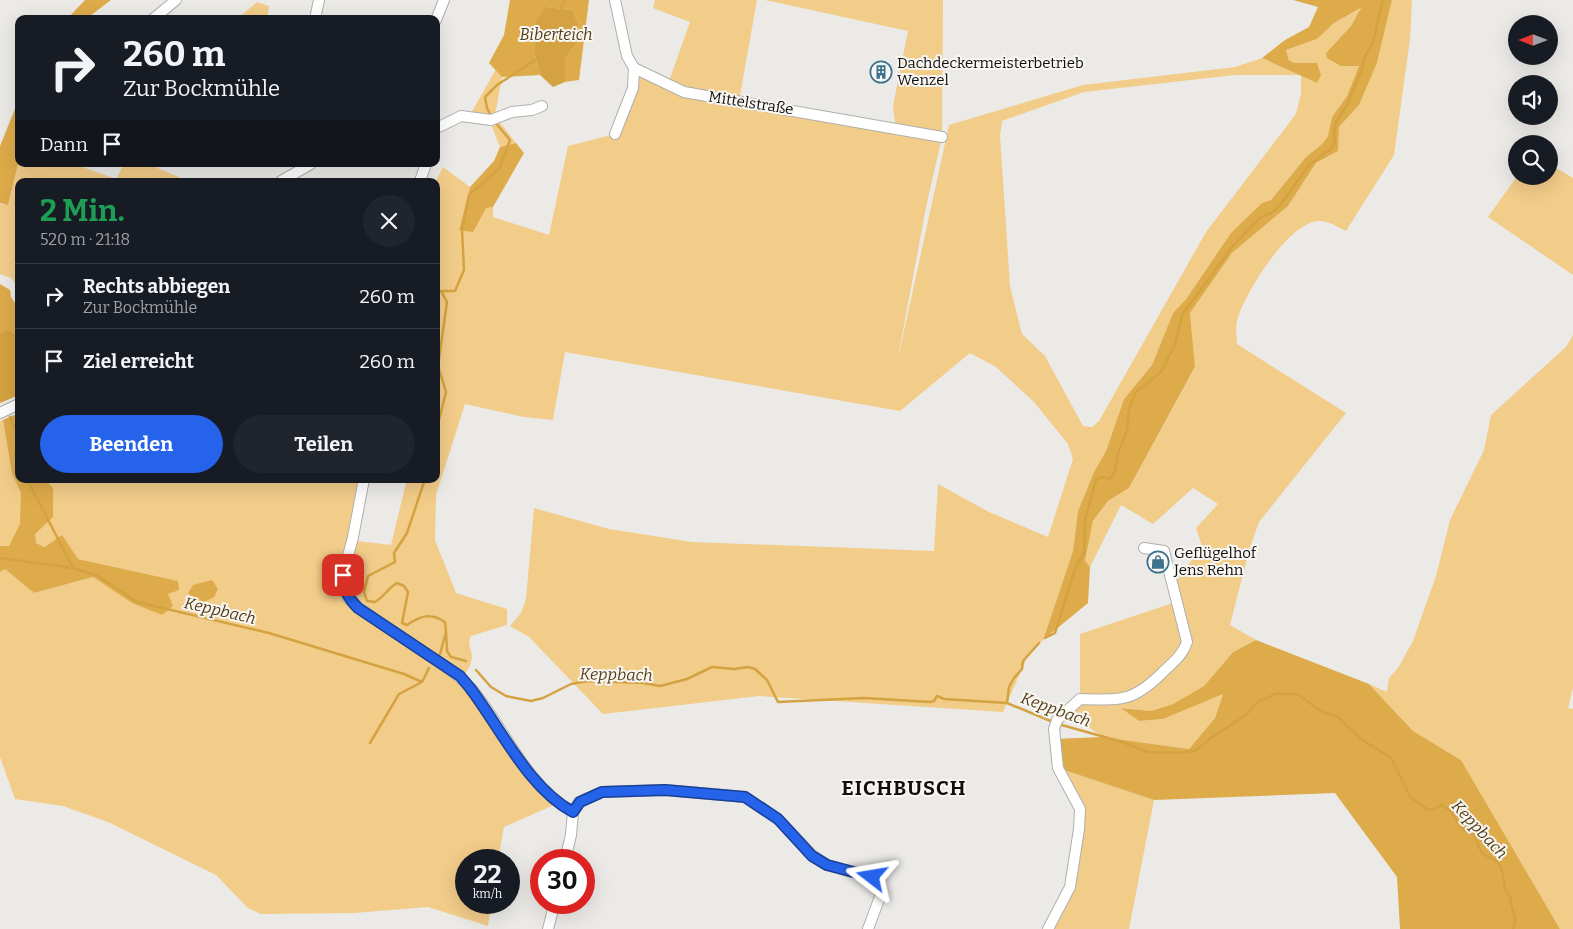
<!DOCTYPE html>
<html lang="de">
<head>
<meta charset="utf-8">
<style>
  :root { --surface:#171b24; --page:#20242c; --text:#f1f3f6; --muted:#9ea1a6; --line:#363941; --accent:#2563eb }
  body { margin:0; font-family:Bitter,serif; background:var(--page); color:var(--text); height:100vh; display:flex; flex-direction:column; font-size:19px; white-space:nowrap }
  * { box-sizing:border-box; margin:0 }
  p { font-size:16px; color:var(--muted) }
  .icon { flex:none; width:28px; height:28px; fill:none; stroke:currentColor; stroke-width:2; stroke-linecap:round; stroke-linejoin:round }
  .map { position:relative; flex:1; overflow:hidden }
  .sheet { position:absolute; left:15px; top:178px; width:425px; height:305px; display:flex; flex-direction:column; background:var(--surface); border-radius:10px; box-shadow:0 5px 20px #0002 }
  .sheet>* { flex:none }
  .top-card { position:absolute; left:15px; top:15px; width:425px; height:152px; border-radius:10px; box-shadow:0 5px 20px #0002; background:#171b24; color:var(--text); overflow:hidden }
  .needle { width:32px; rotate:270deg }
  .fabs { position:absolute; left:1508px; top:15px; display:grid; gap:10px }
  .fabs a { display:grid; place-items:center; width:50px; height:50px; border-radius:50%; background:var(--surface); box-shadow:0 5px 20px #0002; font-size:25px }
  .speed { position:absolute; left:455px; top:849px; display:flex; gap:10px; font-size:25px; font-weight:700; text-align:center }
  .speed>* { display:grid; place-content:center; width:65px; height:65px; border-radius:50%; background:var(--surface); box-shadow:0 5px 20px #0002; line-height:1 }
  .speed small { font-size:12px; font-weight:400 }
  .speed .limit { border:8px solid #d22; background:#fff; color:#111 }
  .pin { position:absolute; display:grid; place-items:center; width:42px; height:42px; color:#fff; margin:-21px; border-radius:10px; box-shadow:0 2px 8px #0006 }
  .me { position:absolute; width:55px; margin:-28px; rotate:284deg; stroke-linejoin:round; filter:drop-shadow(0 0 4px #0008) }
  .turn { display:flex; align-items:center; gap:18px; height:105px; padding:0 25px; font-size:22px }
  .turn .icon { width:65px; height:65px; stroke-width:2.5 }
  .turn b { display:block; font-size:35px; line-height:42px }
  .then { display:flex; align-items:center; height:48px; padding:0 25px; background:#0003; gap:10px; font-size:19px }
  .round { display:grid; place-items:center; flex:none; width:52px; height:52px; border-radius:26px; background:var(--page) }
  .summary { display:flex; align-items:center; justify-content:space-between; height:85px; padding:0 25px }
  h1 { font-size:30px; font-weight:700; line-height:38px; color:#1e9e55 }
  .primary-button { display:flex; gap:10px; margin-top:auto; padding:10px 25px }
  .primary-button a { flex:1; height:58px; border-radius:30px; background:var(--accent); color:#fff; font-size:20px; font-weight:700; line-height:58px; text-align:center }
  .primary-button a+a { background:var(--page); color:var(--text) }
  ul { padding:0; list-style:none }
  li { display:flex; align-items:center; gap:15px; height:65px; padding:0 25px; border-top:1px solid var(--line) }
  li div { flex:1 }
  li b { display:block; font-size:19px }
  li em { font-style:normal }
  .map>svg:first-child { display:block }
</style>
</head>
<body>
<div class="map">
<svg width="1573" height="929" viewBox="0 0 1573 929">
  <rect width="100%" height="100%" fill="#ebeae7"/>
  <path fill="#f2cc89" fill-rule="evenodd" d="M655 0H757L739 101 896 129 893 106 908 31 765 0H943L942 137 926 207 897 363 949 125 1083 85 1235 67 1262 58 1317 83 1307 64 1294 63 1289 60 1286 50 1317 39 1334 23 1362 8 1351 26 1326 53 1359 66 1347 96 1332 117 1328 136 1322 144 1306 157 1271 200 1262 203 1187 298 1173 313 1152 365 1124 399 1106 451 1094 472 1078 511 1073 551 1043 640 1028 655 1003 712 759 696 603 714 529 637 510 626 521 613 526 599 534 508 609 529 692 542 934 551 938 484 989 512 1048 537 1073 459 1068 444 1034 402 996 367 970 353 900 411 565 352 553 420 524 417 465 404 436 495 435 540 456 593 507 609V625L471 636C467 642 471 649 472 656 472 667 464 674 459 682L479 703 554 805 504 827 498 860H466V902L491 903 488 926 428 907 354 913 261 914 248 908 216 875 108 822 63 806 15 799 0 757V572L5 568 34 593 93 577 132 603 168 594 177 581 78 559 36 543 34 534 53 488 45 479H362L354 527 338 570 337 582 344 596 347 574 357 541 391 545 407 479H436V181L443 167 470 187 459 230 486 208 493 207V217L549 235 568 146 615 134 634 68 668 84 690 22 653 8ZM1235 75H1301V94L1296 114 1206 232 1099 421 1092 427 1083 426 1045 356 1022 334 1010 286 1000 135 1002 121 1084 92Z
    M1392 0H1412L1410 39 1394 155 1346 231C1336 226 1328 220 1317 221 1287 225 1244 294 1237 321 1235 328 1237 337 1237 344L1346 413 1259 522 1250 547 1230 625 1256 640 1233 652 1204 686 1173 704 1151 711 1122 708 1139 721 1163 719 1223 693 1215 718 1189 749 1102 737 1090 728 1059 717 1080 699V634L1176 602 1174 584 1202 546 1196 528 1218 504 1193 488 1153 524 1121 505 1090 567 1085 562 1093 521 1108 501 1129 488 1195 368 1190 313 1232 253 1288 206 1316 163 1338 151 1339 127 1359 105 1377 63Z
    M257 2 269 6 267 19H237Z
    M496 69 502 77 495 115H470Z
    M498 120 516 143 500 147 491 124Z
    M19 160V164H74L116 179 124 164H148L188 181H19V288L11 278 0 274V204L8 205Z
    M1553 166 1573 178V275L1488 217 1515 179 1520 176H1549V167Z
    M1573 335V688L1568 708 1573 709V929H1560L1461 760 1413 731 1369 684 1387 692 1389 678 1398 668 1413 641 1436 576 1450 520 1484 450 1491 415 1566 347Z
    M3 420 12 474 21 493V524L9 546H0V421Z
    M1058 768 1154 800 1129 929H1048L1070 887 1080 808Z"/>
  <path fill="#deab4a" d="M85 0H111L86 19H67Z
    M510 0H589L579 80 565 82V59L576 44 579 24 572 10 546 7 535 55 540 75 502 77 489 63 504 35Z
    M1293 0H1392L1377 63 1359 105 1339 127 1338 151 1316 163 1288 206 1232 253 1190 313 1195 367 1129 488 1108 501 1093 521 1085 561 1090 567 1088 603 1043 640 1073 551 1078 511 1094 472 1106 451 1124 399 1152 365 1173 313 1187 298 1231 233 1262 203 1271 200 1306 157 1322 144 1328 136 1332 117 1347 96 1359 66H1341L1327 58 1326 53 1351 26 1361 8 1334 23 1317 39 1286 50 1289 60 1294 63H1317L1321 75 1317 83 1262 58 1285 40 1309 27 1318 7Z
    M19 99V160L8 205 0 203V146Z
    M516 143 524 153 493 207 486 208 473 232 459 230 470 187 494 161 500 147Z
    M0 284 10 290 11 297 19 309V339L12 331 0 333Z
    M14 415 19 418V479H45L53 488V517L35 534 36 543 45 547 62 535 78 559 178 581 179 590 168 594 173 606 162 615 132 603 93 577 34 593 5 569 0 572V546H9L20 524 21 493 12 474 3 420Z
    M212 580 218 589 214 597 200 604 188 593 193 585Z
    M1256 640 1369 684 1413 731 1461 760 1560 929H1400L1397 877 1335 793 1154 800 1058 768 1053 739 1102 737 1189 749 1215 718 1223 694 1163 719 1139 721 1121 708 1151 711 1173 704 1204 686 1233 652Z"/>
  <path fill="#d4a240" d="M546 7 572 10 579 24 576 44 565 59V82L553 87 540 75 535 55 536 21Z
    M5 331H12L19 339V395L0 403V333Z"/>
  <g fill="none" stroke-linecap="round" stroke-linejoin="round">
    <path stroke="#d4a240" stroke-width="2.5" d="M560 10 565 0
      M491 116 487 108 485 97 497 85 538 58
      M10 417 16 430 19 445
      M436 432 446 392 438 366 447 302 441 291H455L464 270 462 230 469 195 499 169 510 140 494 121
      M27 479 73 568
      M425 479 407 533 394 553 395 562 368 576 364 592 367 601 375 602C384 597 388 588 397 583L404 586 408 592 402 623 407 625C420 616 431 612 445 622L446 632
      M0 558 73 568 98 576 137 602 269 633 404 674 422 682 429 668
      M1045 638 1055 633 1075 569 1084 553 1085 520 1096 480 1100 477 1110 479 1115 471 1118 453 1127 430 1129 410 1133 399 1136 392 1161 372 1175 344 1182 316 1185 311 1232 247 1260 218 1273 212 1281 204 1310 164 1332 148 1335 142 1334 133 1336 122 1348 103 1362 69 1365 56 1373 42 1383 0
      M440 654 446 632 447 651 451 657 466 661
      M476 670 491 687 506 696 531 701 543 698 571 684 588 681 643 683 660 686 687 679 712 667 734 669 748 667 755 669 767 680 778 702 864 698 930 702 934 701 937 696 944 699 1007 703 1053 722
      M1007 703 1009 687 1014 678 1022 669 1023 661 1039 643
      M1058 724 1119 741 1148 752 1178 753 1195 751 1211 738 1245 716 1259 701 1276 694H1297L1321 711 1338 717 1361 739 1391 758 1411 798 1427 809 1433 810 1441 805C1459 813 1455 829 1474 835 1477 840 1478 847 1482 852 1487 859 1496 857 1500 866 1506 877 1501 888 1511 898 1510 913 1519 913 1513 929
      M370 743 399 694 422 682"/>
  </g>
  <path fill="#f1be5e" stroke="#92908e" d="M877 63 889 65 886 82 874 80Z"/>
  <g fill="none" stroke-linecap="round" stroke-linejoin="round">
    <g stroke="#b0afac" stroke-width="12">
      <path id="minor" d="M615 0 627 56 634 68 684 92 942 137
        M153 19 176 0
        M315 19 319 0
        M436 20 444 0
        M436 127 441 126 461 116 491 120 512 112 532 110 542 106
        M615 134 633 88 634 68
        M281 181 311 164
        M420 181 426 164
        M0 413 19 404
        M364 479 353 537 343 575 344 586 348 598 359 608C381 623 403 638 425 653 440 663 457 673 470 687 504 727 525 785 573 812
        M565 860 571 835 573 812 579 802 602 792 665 790 745 797 778 819 812 855 827 865 872 877 881 889V894L868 929
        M548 929 555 902
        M1048 929 1070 887 1079 829 1080 809 1058 768 1054 729 1057 720 1080 699C1124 700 1134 702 1166 669 1175 661 1183 654 1187 642L1164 551 1144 548"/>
    </g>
    <use href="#minor" stroke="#fff" stroke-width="10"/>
  </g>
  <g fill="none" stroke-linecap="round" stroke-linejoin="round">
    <g stroke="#184099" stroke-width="12">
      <path id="route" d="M343 575C344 590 348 598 358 608L460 676 470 688C500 727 528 788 573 812L580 802 602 792 665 790 745 797 778 819 812 856 827 865 872 877"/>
    </g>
    <use href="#route" stroke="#2563eb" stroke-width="9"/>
  </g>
  <defs>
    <g id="building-ring" transform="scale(1.125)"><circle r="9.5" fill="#f9f7f4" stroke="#3b728d" stroke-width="1.5"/><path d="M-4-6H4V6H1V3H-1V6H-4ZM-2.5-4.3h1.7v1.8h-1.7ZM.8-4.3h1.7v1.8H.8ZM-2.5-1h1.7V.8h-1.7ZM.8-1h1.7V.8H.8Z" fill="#3b728d"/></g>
    <g id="shop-ring" transform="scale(1.125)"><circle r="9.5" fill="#f9f7f4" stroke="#3b728d" stroke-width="1.5"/><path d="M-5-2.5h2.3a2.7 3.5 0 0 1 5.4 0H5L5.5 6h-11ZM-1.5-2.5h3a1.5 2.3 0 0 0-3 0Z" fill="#3b728d"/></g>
  </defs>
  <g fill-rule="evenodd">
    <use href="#building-ring" x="881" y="72"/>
    <use href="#shop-ring" x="1158" y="562"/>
  </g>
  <g text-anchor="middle" stroke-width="4" stroke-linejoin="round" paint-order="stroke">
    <g font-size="15" fill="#100f0e" stroke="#f9f7f4" text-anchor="start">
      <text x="897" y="68">Dachdeckermeisterbetrieb<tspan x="897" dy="17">Wenzel</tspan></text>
      <text x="1174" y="558">Geflügelhof<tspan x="1174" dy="17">Jens Rehn</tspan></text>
    </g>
    <g font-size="15" fill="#100f0e" stroke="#f9f7f4">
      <text transform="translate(751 103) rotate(9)" y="5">Mittelstraße</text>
    </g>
    <g font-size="16" font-style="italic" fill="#523d14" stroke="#f9f7f4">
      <text x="556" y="40">Biberteich</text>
      <text transform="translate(220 610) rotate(13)" y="6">Keppbach</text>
      <text transform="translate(616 674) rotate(1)" y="6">Keppbach</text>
      <text transform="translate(1056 709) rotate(20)" y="6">Keppbach</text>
      <text transform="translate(1480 829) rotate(47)" y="6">Keppbach</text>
    </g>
    <g font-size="20" font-weight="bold" letter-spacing="1" fill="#100f0e" stroke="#f9f7f4">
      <text x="904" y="795">EICHBUSCH</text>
    </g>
  </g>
</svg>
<div class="fabs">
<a><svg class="needle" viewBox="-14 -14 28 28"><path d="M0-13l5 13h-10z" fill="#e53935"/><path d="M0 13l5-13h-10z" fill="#9ea1a6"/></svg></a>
<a><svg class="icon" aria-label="sound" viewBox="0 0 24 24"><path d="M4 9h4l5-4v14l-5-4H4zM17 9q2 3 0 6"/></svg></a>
<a><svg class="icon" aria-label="search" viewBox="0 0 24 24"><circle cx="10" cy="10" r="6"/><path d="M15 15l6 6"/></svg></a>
</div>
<div class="speed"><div>22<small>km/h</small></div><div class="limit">30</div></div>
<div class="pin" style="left:343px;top:575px;background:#d93025"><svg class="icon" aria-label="arrive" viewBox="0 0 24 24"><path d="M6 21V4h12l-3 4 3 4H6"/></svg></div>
<svg class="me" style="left:872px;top:877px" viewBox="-20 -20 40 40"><path d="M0-17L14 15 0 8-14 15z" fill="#2563eb" stroke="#fff" stroke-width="4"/></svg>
<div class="top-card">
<div class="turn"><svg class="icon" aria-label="right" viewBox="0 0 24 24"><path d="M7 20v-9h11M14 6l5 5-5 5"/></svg><div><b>260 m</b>Zur Bockmühle</div></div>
<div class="then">Dann<svg class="icon" aria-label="arrive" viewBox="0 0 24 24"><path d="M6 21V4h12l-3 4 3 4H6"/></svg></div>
</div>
<section class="sheet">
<div class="summary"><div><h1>2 Min.</h1><p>520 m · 21:18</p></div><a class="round"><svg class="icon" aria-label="close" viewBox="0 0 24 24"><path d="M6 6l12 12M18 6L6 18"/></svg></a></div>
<ul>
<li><svg class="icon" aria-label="right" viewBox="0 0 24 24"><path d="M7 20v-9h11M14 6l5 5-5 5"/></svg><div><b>Rechts abbiegen</b><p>Zur Bockmühle</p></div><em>260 m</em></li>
<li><svg class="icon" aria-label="arrive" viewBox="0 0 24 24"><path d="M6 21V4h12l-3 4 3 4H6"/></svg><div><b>Ziel erreicht</b></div><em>260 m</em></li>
</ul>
<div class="primary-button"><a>Beenden</a><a>Teilen</a></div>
</section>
</div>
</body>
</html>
